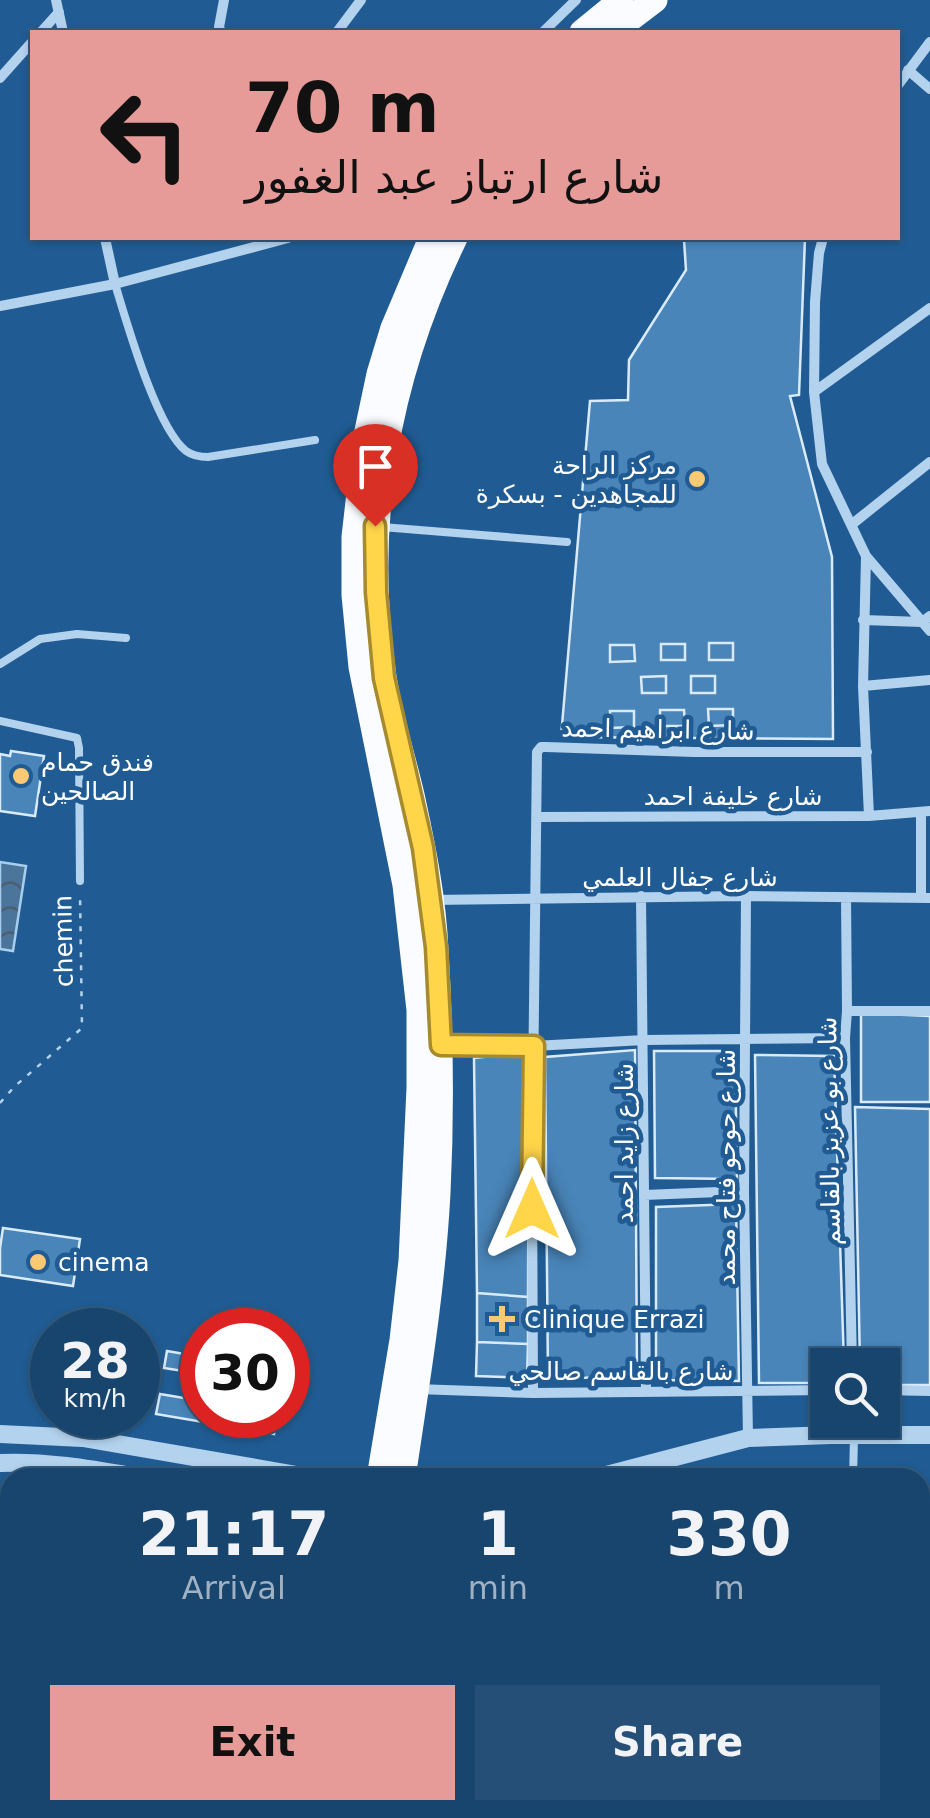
<!DOCTYPE html>
<html lang="en">
<head>
<meta charset="utf-8">
<style>
  :root { --surface:#18456e; --page:#254f76; --text:#f1f3f6; --muted:#9fb1c2; --line:#365d81; --accent:#e69b98 }
  body { margin:0; font-family:"DejaVu Sans",Vazirmatn,sans-serif; background:var(--page); color:var(--text); height:100vh; display:flex; flex-direction:column; font-size:38px; white-space:nowrap }
  * { box-sizing:border-box; margin:0 }
  p { font-size:32px; color:var(--muted) }
  .icon { flex:none; width:55px; height:55px; fill:none; stroke:currentColor; stroke-width:2; stroke-linecap:round; stroke-linejoin:round }
  .map { position:relative; flex:1; overflow:hidden }
  .panel { position:absolute; left:0px; top:1468px; width:930px; height:352px; display:flex; flex-direction:column; background:var(--surface); border-radius:30px 30px 0 0; box-shadow:0 2px 8px #0004,0 0 0 2px var(--line) }
  .panel>* { flex:none }
  .guide { position:absolute; left:30px; top:30px; width:870px; height:210px; border-radius:0px; box-shadow:0 2px 8px #0004,0 0 0 2px var(--line); background:#e69b98; color:#111; overflow:hidden }
  .controls { position:absolute; left:810px; top:1348px; display:grid; gap:20px }
  .controls a { display:grid; place-items:center; width:90px; height:90px; border-radius:0px; background:var(--surface); box-shadow:0 2px 8px #0004,0 0 0 2px var(--line); font-size:50px }
  .speed { position:absolute; left:30px; top:1308px; display:flex; gap:20px; font-size:50px; font-weight:700; text-align:center }
  .speed>* { display:grid; place-content:center; width:130px; height:130px; border-radius:50%; background:var(--surface); box-shadow:0 2px 8px #0004,0 0 0 2px var(--line); line-height:1 }
  .speed small { font-size:25px; font-weight:400 }
  .speed .limit { border:15px solid #d22; background:#fff; color:#111 }
  .pin { position:absolute; display:grid; place-items:center; width:85px; height:85px; color:#fff; margin:-102px -42px; border-radius:50% 50% 50% 0; rotate:-45deg; box-shadow:0 0 10px #0007 }
  .pin .icon { rotate:45deg }
  .me { position:absolute; width:110px; margin:-55px; rotate:0deg; stroke-linejoin:round; filter:drop-shadow(0 0 8px #0008) }
  .turn { display:flex; align-items:center; gap:35px; height:210px; padding:0 50px; font-size:45px }
  .turn .icon { width:130px; height:130px; stroke-width:2.5 }
  .turn b { display:block; font-size:70px; line-height:85px }
  .eta { display:flex; justify-content:space-evenly; align-items:center; height:170px; text-align:center }
  .eta b { font-size:60px; font-weight:700; line-height:70px }
  .button { display:flex; gap:20px; margin-top:auto; padding:20px 50px }
  .button a { flex:1; height:115px; border-radius:0px; background:var(--accent); color:#111; font-size:40px; font-weight:700; line-height:115px; text-align:center }
  .button a+a { background:var(--page); color:var(--text) }
  .map>svg:first-child { display:block }
</style>
</head>
<body>
<div class="map">
<svg width="930" height="1818" viewBox="0 0 930 1818">
  <defs>
    <pattern id="water-waves" width="16" height="10" patternUnits="userSpaceOnUse" patternTransform="scale(2.5)"><rect width="16" height="10" fill="#4c759c"/><path d="M0 5q4-4 8 0t8 0" fill="none" stroke="#4c5e70"/></pattern>
  </defs>
  <rect width="100%" height="100%" fill="#205c93"/>
  <path fill="url(#water-waves)" stroke="#a7ceef" stroke-width="2.5" d="M0 862 26 866 13 951 0 949Z"/>
  <path fill="#4985b9" stroke="#d9ebfa" stroke-width="2.5" d="M752 238H805L799 395 790 396 832 557 833 739 561 737 590 401 628 400 629 360 686 270 684 240Z
    M709 643H733V660H709Z
    M661 644H685V660H661Z
    M610 645H634L635 661 610 662Z
    M666 676V693H642L641 677Z
    M691 676H715V693H691Z
    M708 709H733V725L709 726Z
    M660 710H684L685 726H660Z
    M610 711H634V727L610 728Z
    M11 751 44 756 35 816 0 811V754L10 756Z
    M861 1013 930 1016V1102H861Z
    M635 1050 637 1376 548 1379 545 1057Z
    M654 1051H735L737 1179 655 1178Z
    M529 1052 528 1297 477 1293 474 1058Z
    M755 1055 834 1056 844 1365H828V1383H759Z
    M855 1107 930 1109V1385H882V1365H860Z
    M736 1204 739 1381 656 1380V1207Z
    M3 1228 80 1239 73 1286 0 1275V1248Z
    M477 1293 528 1297V1344L477 1342Z
    M477 1342 528 1344 527 1378 476 1376Z
    M167 1351 202 1357V1374L164 1368Z
    M160 1394 202 1401V1415H276L274 1434 156 1414Z
    M0 1627 10 1628V1655L0 1654Z
    M101 1810H193L200 1813 199 1818H114L100 1815Z"/>
  <g fill="none" stroke-linecap="round" stroke-linejoin="round">
    <path stroke="#b3d2ee" stroke-width="2.5" stroke-dasharray="5 8" stroke-linecap="butt" d="M0 1103 14 1087 82 1028 80 893"/>
    <path stroke="#b3d2ee" stroke-width="8" d="M115 284C127 323 156 427 186 451 193 456 199 457 208 457L315 440
      M382 527 567 542
      M0 664 40 639 77 634 126 638
      M0 721 77 738 79 748 80 881
      M853 1478 854 1437"/>
    <path stroke="#b3d2ee" stroke-width="10" d="M56 0 63 32
      M41 32 59 12
      M221 32 219 27 224 0
      M337 32 361 0
      M543 32 576 0
      M908 70 930 89
      M0 78 32 42
      M898 85 930 42
      M105 238 115 284
      M823 238 819 253 815 302 814 392 822 464 866 556 930 631
      M0 306 115 284 288 238
      M814 392 930 308
      M851 525 930 462
      M866 557 863 686 869 816
      M863 620 922 622 930 616
      M863 686 930 680
      M921 813V898
      M537 817 869 816 930 811
      M641 896 646 1390
      M746 896 744 1191 748 1438
      M846 897 847 1011 845 1038 852 1365
      M431 900 746 896 930 898
      M847 1011H930
      M441 1045 534 1046 644 1040 845 1038
      M644 1195 744 1191
      M416 1389 533 1393 828 1390
      M882 1390 930 1391
      M533 1393 532 1172 537 752 541 747H546L694 752H867
      M0 1588 10 1590
      M218 1818 219 1810"/>
    <path stroke="#b3d2ee" stroke-width="18" d="M0 1434 83 1438 314 1478
      M0 1463C49 1461 96 1470 143 1478
      M595 1478 748 1438 831 1435H930"/>
    <path stroke="#fafcff" stroke-width="25" d="M582 32 621 0
      M613 32 655 0
      M379 1478 402 1340 411 1261 419 1088V1010L405 885 361 667 354 595V537L365 440 379 374 393 328 431 238
      M403 1478C417 1383 433 1288 438 1193 442 1112 441 1032 436 951 434 899 423 846 412 795 403 756 390 717 384 677 361 522 387 378 455 238
      M315 1818 317 1810
      M335 1818 337 1810"/>
  </g>
  <g fill="none" stroke-linecap="round" stroke-linejoin="round">
    <g stroke="#a68a30" stroke-width="25">
      <path id="route" d="M375 526 376 592 384 678 423 848 436 947 441 1045 534 1046 532 1209"/>
    </g>
    <use href="#route" stroke="#ffd54a" stroke-width="18"/>
  </g>
  <g fill="#fbc874" stroke="#205c93" stroke-width="4">
    <circle cx="697" cy="479" r="10"/>
    <circle cx="21" cy="776" r="10"/>
    <circle cx="38" cy="1262" r="10"/>
    <path d="M497 1304h10v10h10v10h-10v10h-10v-10h-10v-10h10z"/>
  </g>
  <g text-anchor="middle" stroke-width="9" stroke-linejoin="round" paint-order="stroke">
    <g font-size="25" fill="#fff" stroke="#205c93" text-anchor="start">
      <text x="677" y="474" text-anchor="end">مركز الراحة<tspan x="677" dy="29">للمجاهدين - بسكرة</tspan></text>
      <text x="41" y="771">فندق حمام<tspan x="41" dy="29">الصالحين</tspan></text>
      <text x="58" y="1271">cinema</text>
      <text x="524" y="1328">Clinique Errazi</text>
    </g>
    <g font-size="25" fill="#fff" stroke="#205c93">
      <text transform="translate(658 729) rotate(1)" y="9">شارع ابراهيم احمد</text>
      <text x="733" y="805">شارع خليفة احمد</text>
      <text x="680" y="886">شارع جفال العلمي</text>
      <text transform="translate(63 941) rotate(-91)" y="9">chemin</text>
      <text transform="translate(829 1131) rotate(-91)" y="9">شارع بو عزيز بالقاسم</text>
      <text transform="translate(624 1143) rotate(-90)" y="9">شارع زايد احمد</text>
      <text transform="translate(726 1167) rotate(-90)" y="9">شارع حوحو فتاح محمد</text>
      <text x="621" y="1380">شارع بالقاسم صالحي</text>
    </g>
  </g>
</svg>
<div class="controls">
<a><svg class="icon" aria-label="search" viewBox="0 0 24 24"><circle cx="10" cy="10" r="6"/><path d="M15 15l6 6"/></svg></a>
</div>
<div class="speed"><div>28<small>km/h</small></div><div class="limit">30</div></div>
<div class="pin" style="left:375px;top:526px;background:#d93025"><svg class="icon" aria-label="arrive" viewBox="0 0 24 24"><path d="M6 21V4h12l-3 4 3 4H6"/></svg></div>
<svg class="me" style="left:532px;top:1209px" viewBox="-20 -20 40 40"><path d="M0-17L14 15 0 8-14 15z" fill="#ffd54a" stroke="#fff" stroke-width="4"/></svg>
<div class="guide">
<div class="turn"><svg class="icon" aria-label="left" viewBox="0 0 24 24"><path d="M17 20v-9H6M10 6l-5 5 5 5"/></svg><div><b>70 m</b>شارع ارتباز عبد الغفور</div></div>
</div>
<section class="panel">
<div class="eta">
<div><b>21:17</b><p>Arrival</p></div>
<div><b>1</b><p>min</p></div>
<div><b>330</b><p>m</p></div>
</div>
<div class="button"><a>Exit</a><a>Share</a></div>
</section>
</div>
</body>
</html>
